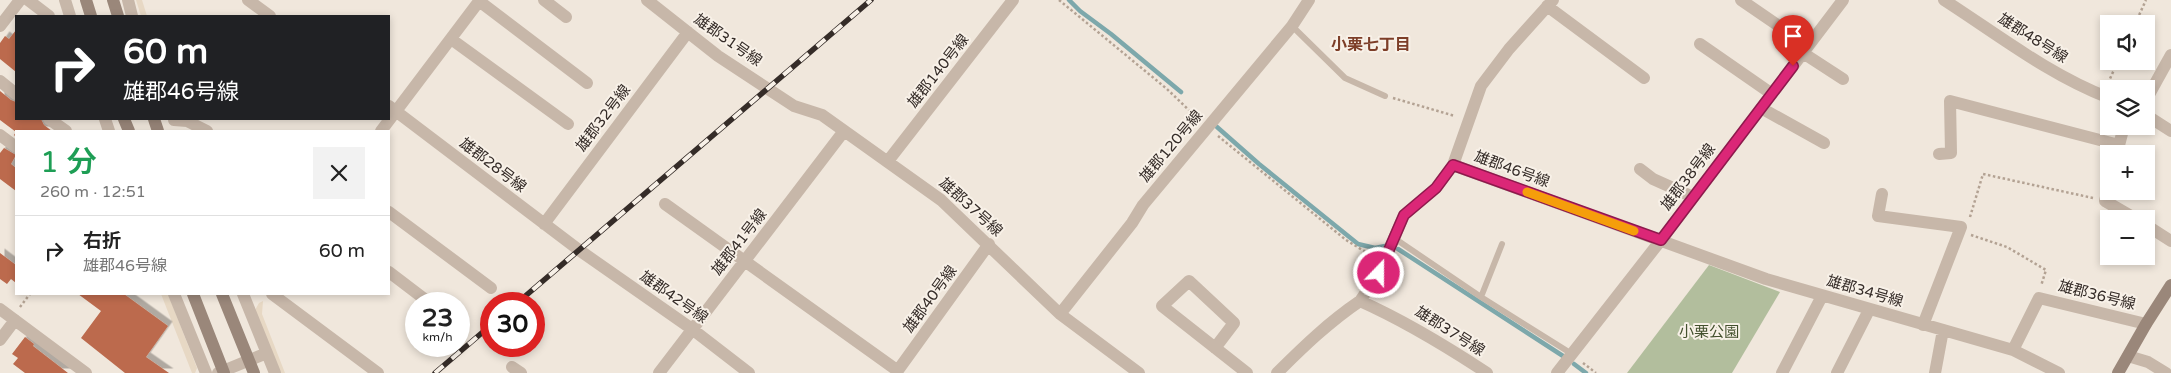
<!DOCTYPE html>
<html lang="ja">
<head>
<meta charset="utf-8">
<style>
  :root { --surface:#fff; --page:#f2f2f2; --text:#222; --muted:#767676; --line:#e0e0e0 }
  body { margin:0; font-family:"Varela Round","Noto Sans JP",sans-serif; background:var(--page); color:var(--text); height:100vh; display:flex; flex-direction:column; font-size:19px; white-space:nowrap }
  * { box-sizing:border-box; margin:0 }
  p { font-size:16px; color:var(--muted) }
  .icon { flex:none; width:28px; height:28px; fill:none; stroke:currentColor; stroke-width:2; stroke-linecap:round; stroke-linejoin:round }
  .map { position:relative; flex:1; overflow:hidden }
  .panel { position:absolute; left:15px; top:130px; width:375px; height:165px; display:flex; flex-direction:column; background:var(--surface); border-radius:0px; box-shadow:0 2px 8px #0003 }
  .panel>* { flex:none }
  .banner { position:absolute; left:15px; top:15px; width:375px; height:105px; border-radius:0px; box-shadow:0 2px 8px #0003; background:#202124; color:#fff; overflow:hidden }
  .fabs { position:absolute; left:2100px; top:15px; display:grid; gap:10px }
  .fabs a { display:grid; place-items:center; width:55px; height:55px; border-radius:0px; background:var(--surface); box-shadow:0 2px 8px #0003; font-size:25px }
  .speed { position:absolute; left:405px; top:292px; display:flex; gap:10px; font-size:25px; font-weight:700; text-align:center }
  .speed>* { display:grid; place-content:center; width:65px; height:65px; border-radius:50%; background:var(--surface); box-shadow:0 2px 8px #0003; line-height:1 }
  .speed small { font-size:12px; font-weight:400 }
  .speed .limit { border:8px solid #d22; background:#fff; color:#111 }
  .pin { position:absolute; display:grid; place-items:center; width:42px; height:42px; color:#fff; margin:-51px -21px; border-radius:50% 50% 50% 0; rotate:-45deg; box-shadow:0 0 5px #0007 }
  .pin .icon { rotate:45deg }
  .me { position:absolute; width:55px; margin:-28px; rotate:22deg; stroke-linejoin:round; filter:drop-shadow(0 0 4px #0008) }
  .turn { display:flex; align-items:center; gap:18px; height:105px; padding:0 25px; font-size:22px }
  .turn .icon { width:65px; height:65px; stroke-width:2.5 }
  .turn b { display:block; font-size:35px; line-height:42px }
  .round { display:grid; place-items:center; flex:none; width:52px; height:52px; border-radius:0px; background:var(--page) }
  .overview { display:flex; align-items:center; justify-content:space-between; height:85px; padding:0 25px }
  h1 { font-size:30px; font-weight:600; line-height:38px; color:#1e9e55 }
  ul { padding:0; list-style:none }
  li { display:flex; align-items:center; gap:15px; height:70px; padding:0 25px; border-top:1px solid var(--line) }
  li div { flex:1 }
  li b { display:block; font-size:19px }
  li em { font-style:normal }
  .map>svg:first-child { display:block }
</style>
</head>
<body>
<div class="map">
<svg width="2171" height="373" viewBox="0 0 2171 373">
  <defs>
    <filter id="shadow"><feDropShadow dx="4.5" dy="-4.5" stdDeviation="0" flood-color="#0004"/></filter>
  </defs>
  <rect width="100%" height="100%" fill="#f0e7dc"/>
  <path fill="#b2be9d" d="M1709 265 1780 292 1732 373H1627Z"/>
  <path fill="#e7d8c4" d="M136 0H142L147 16H141Z
    M161 294H168L197 368 195 373H192Z
    M263 301 262 314 285 373H279L255 310 259 303Z"/>
  <g fill="none" stroke-linecap="round" stroke-linejoin="round">
    <path stroke="#7da8ab" stroke-width="4.5" d="M1069 0 1080 11 1111 34 1181 92
      M1217 127 1259 164 1358 244 1375 248 1385 246
      M1398 249 1563 356
      M1574 364 1586 373"/>
  </g>
  <path fill="#bc6b4e" filter="url(#shadow)" d="M16 30V72L0 59V43L5 36 9 39Z
    M0 91 11 100 16 102V119H41L44 125 52 131H16V137L14 135 16 132 0 120Z
    M4 148 16 155 11 164 16 168V191L0 179V153Z
    M0 253 16 265V283L11 279 7 284 0 279Z
    M78 294H124L168 326 146 357 169 373H125L81 338 101 311Z
    M25 337 34 344 33 346 68 373H25L13 364 18 358 12 354Z"/>
  <g fill="none" stroke-linecap="round" stroke-linejoin="round">
    <path stroke="#b3a293" stroke-width="2.5" stroke-dasharray="2.5 2.5" stroke-linecap="butt" d="M1059 0 1167 89 1197 118
      M2135 24 2146 0
      M2108 83 2118 61
      M1393 98 1455 116
      M1218 136 1346 240 1364 251 1373 253
      M1970 217 1983 174 2093 198
      M1971 235 2007 247 2046 270 2041 286
      M20 307 30 294
      M1583 363 1596 373"/>
    <path stroke="#c7b7a9" stroke-width="6" d="M1292 26 1345 78 1385 96
      M1394 238 1481 297 1572 354
      M1481 297 1502 244"/>
    <path stroke="#c7b7a9" stroke-width="12" d="M28 0 49 16
      M65 0 70 16
      M128 0 132 16
      M248 0 270 16
      M544 0 566 17
      M647 0 718 56 794 106 822 115 941 200 1060 314 1139 373
      M1741 0 1808 46
      M1944 0C1997 34 2049 75 2109 98
      M479 1 587 83
      M1547 6 1644 78
      M0 26 20 0
      M451 39 568 124
      M1700 44 1772 94
      M1803 53 1843 79
      M0 81 16 94
      M2146 100 2171 55
      M389 106 579 250 692 329 749 373
      M1761 108 1824 143
      M2146 115 2171 131
      M49 119 66 131
      M105 119 109 131
      M174 120 187 121 207 131
      M381 131 480 0
      M0 135 16 147
      M2117 153 2124 126
      M1939 154 1951 153 1950 101 2119 145
      M888 161 1013 0
      M1453 165 1481 86 1509 49 1553 0
      M1640 169 1653 179 1693 197
      M2109 185 2105 201 2136 219
      M1882 194 1878 216 1961 227 1923 325
      M665 204 898 371
      M389 212 491 288
      M544 224 688 32
      M2146 225 2171 241
      M389 272 431 304
      M174 294 206 373
      M243 294 275 373
      M272 294 378 373
      M1360 301 1379 273 1404 215 1436 188 1453 165 1766 279 2013 350 2059 373
      M0 309 86 373
      M1060 314 1132 223 1143 205 1292 26 1309 0
      M459 325 460 326
      M0 340 15 320
      M1215 348 1234 323 1189 281 1162 306 1247 373
      M2013 350 2039 298 2146 324
      M2128 356 2148 362 2166 373
      M512 367 521 373
      M218 373 267 353
      M659 373 844 131
      M896 373 989 244
      M1277 373C1303 347 1329 322 1360 301 1405 321 1446 346 1487 373
      M1557 373 1661 240 1843 0
      M1782 373 1822 296
      M1837 373 1869 310
      M1935 373 1943 330"/>
    <path stroke="#9a877a" stroke-width="12" d="M86 0 91 16
      M113 0 118 16
      M124 119 129 131
      M154 119 158 131
      M2118 373 2146 324 2171 285"/>
    <g stroke="#352c28" stroke-width="5.5">
      <path id="rail" d="M516 304 871 0
        M435 373 491 325"/>
    </g>
    <use href="#rail" stroke="#f8f1e8" stroke-width="4" stroke-dasharray="11" stroke-linecap="butt"/>
    <path stroke="#9a877a" stroke-width="12" d="M193 294 224 373
      M222 294 254 373"/>
  </g>
  <g fill="none" stroke-linecap="round" stroke-linejoin="round">
    <g stroke="#8e194d" stroke-width="12">
      <path id="route" d="M1379 273 1404 215 1436 188 1453 165 1661 240 1793 66"/>
    </g>
    <use href="#route" stroke="#db2777" stroke-width="9"/>
    <path stroke="#f59e0b" stroke-width="9" d="M1527 192 1634 231"/>
  </g>
  <g text-anchor="middle" stroke-width="4" stroke-linejoin="round" paint-order="stroke">
    <g font-size="15" fill="#352c28" stroke="#f8f1e8">
      <text transform="translate(2033 38) rotate(32)" y="5">雄郡48号線</text>
      <text transform="translate(728 40) rotate(35)" y="5">雄郡31号線</text>
      <text transform="translate(938 71) rotate(-52)" y="5">雄郡140号線</text>
      <text transform="translate(603 118) rotate(-53)" y="5">雄郡32号線</text>
      <text transform="translate(1171 146) rotate(-50)" y="5">雄郡120号線</text>
      <text transform="translate(493 165) rotate(37)" y="5">雄郡28号線</text>
      <text transform="translate(1512 169) rotate(20)" y="5">雄郡46号線</text>
      <text transform="translate(1688 177) rotate(-53)" y="5">雄郡38号線</text>
      <text transform="translate(971 207) rotate(42)" y="5">雄郡37号線</text>
      <text transform="translate(739 242) rotate(-52)" y="5">雄郡41号線</text>
      <text transform="translate(1865 291) rotate(16)" y="5">雄郡34号線</text>
      <text transform="translate(2097 295) rotate(14)" y="5">雄郡36号線</text>
      <text transform="translate(674 297) rotate(35)" y="5">雄郡42号線</text>
      <text transform="translate(930 299) rotate(-54)" y="5">雄郡40号線</text>
      <text transform="translate(1450 331) rotate(32)" y="5">雄郡37号線</text>
    </g>
    <g font-size="15" fill="#43512e" stroke="#f8f1e8">
      <text x="1709" y="337">小栗公園</text>
    </g>
    <g font-size="16" font-weight="bold" fill="#7d3e28" stroke="#f8f1e8">
      <text x="1371" y="50">小栗七丁目</text>
    </g>
  </g>
</svg>
<div class="fabs">
<a><svg class="icon" aria-label="sound" viewBox="0 0 24 24"><path d="M4 9h4l5-4v14l-5-4H4zM17 9q2 3 0 6"/></svg></a>
<a><svg class="icon" aria-label="layers" viewBox="0 0 24 24"><path d="M12 4l9 5-9 5-9-5zM3 14l9 5 9-5"/></svg></a>
<a>+</a>
<a>−</a>
</div>
<div class="speed"><div>23<small>km/h</small></div><div class="limit">30</div></div>
<div class="pin" style="left:1793px;top:66px;background:#d93025"><svg class="icon" aria-label="arrive" viewBox="0 0 24 24"><path d="M6 21V4h12l-3 4 3 4H6"/></svg></div>
<svg class="me" style="left:1379px;top:273px" viewBox="-20 -20 40 40"><circle r="17" fill="#db2777" stroke="#fff" stroke-width="3"/><path d="M0-11L8 9 0 5-8 9z" fill="#fff"/></svg>
<div class="banner">
<div class="turn"><svg class="icon" aria-label="right" viewBox="0 0 24 24"><path d="M7 20v-9h11M14 6l5 5-5 5"/></svg><div><b>60 m</b>雄郡46号線</div></div>
</div>
<section class="panel">
<div class="overview"><div><h1>1 分</h1><p>260 m · 12:51</p></div><a class="round"><svg class="icon" aria-label="close" viewBox="0 0 24 24"><path d="M6 6l12 12M18 6L6 18"/></svg></a></div>
<ul>
<li><svg class="icon" aria-label="right" viewBox="0 0 24 24"><path d="M7 20v-9h11M14 6l5 5-5 5"/></svg><div><b>右折</b><p>雄郡46号線</p></div><em>60 m</em></li>
</ul>
</section>
</div>
</body>
</html>
